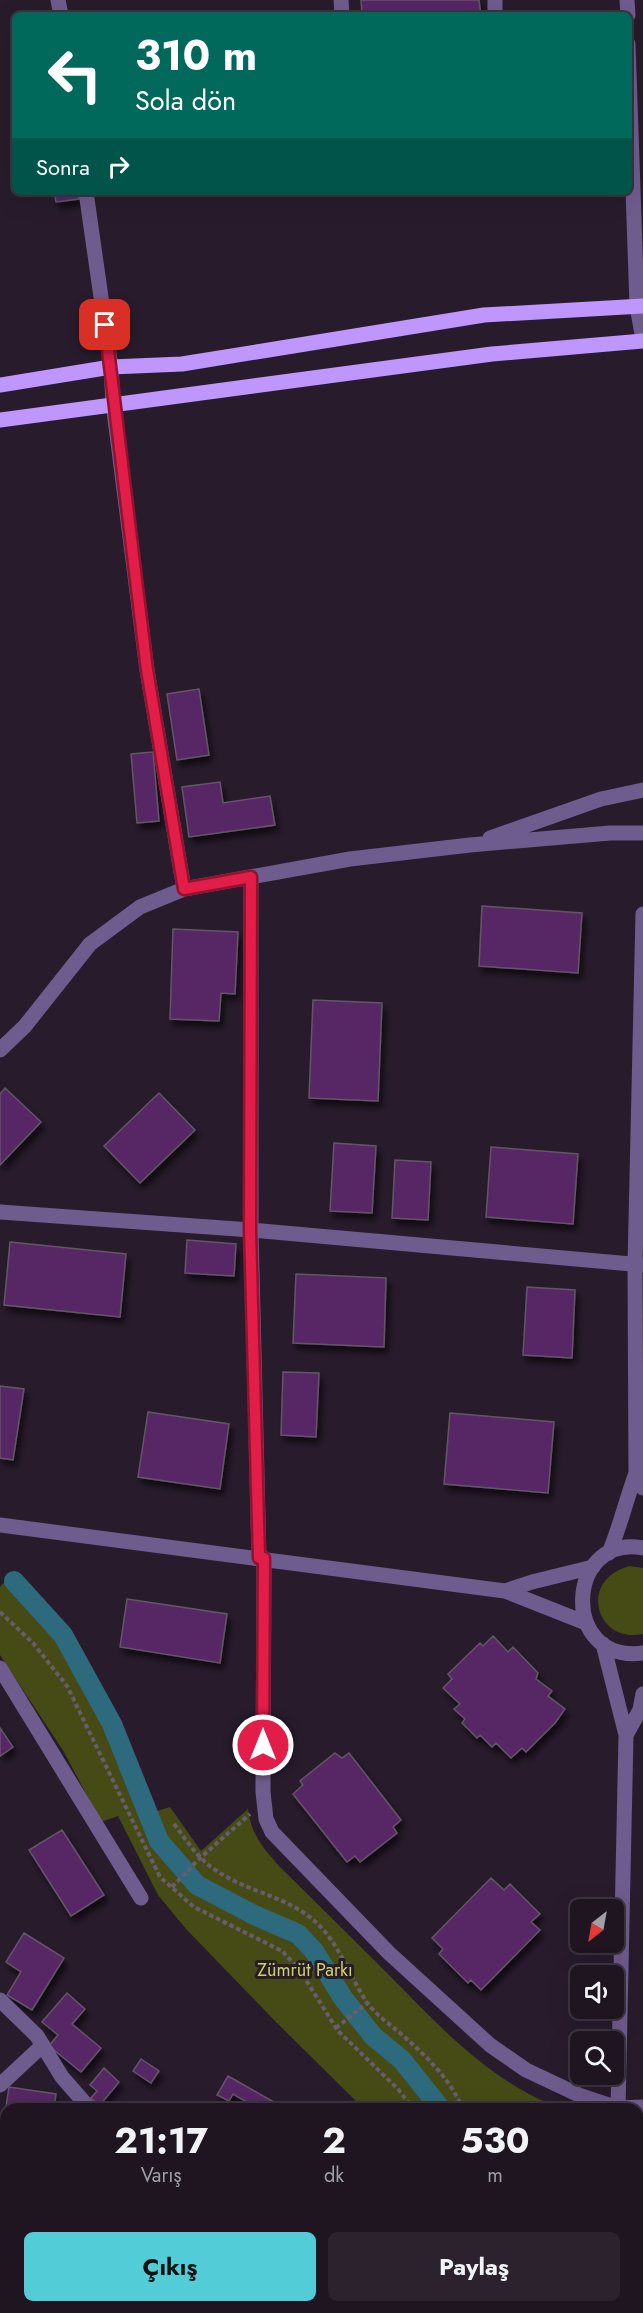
<!DOCTYPE html>
<html lang="tr">
<head>
<meta charset="utf-8">
<style>
  :root { --surface:#1e1521; --page:#2b222e; --text:#f1f3f6; --muted:#a19fa5; --line:#3c343f; --accent:#52ccd6 }
  body { margin:0; font-family:Jost,sans-serif; background:var(--page); color:var(--text); height:100vh; display:flex; flex-direction:column; font-size:22px; white-space:nowrap }
  * { box-sizing:border-box; margin:0 }
  p { font-size:20px; color:var(--muted) }
  .icon { flex:none; width:33px; height:33px; fill:none; stroke:currentColor; stroke-width:2; stroke-linecap:round; stroke-linejoin:round }
  .map { position:relative; flex:1; overflow:hidden }
  .sheet { position:absolute; left:0px; top:2103px; width:644px; height:210px; display:flex; flex-direction:column; background:var(--surface); border-radius:18px 18px 0 0; box-shadow:0 6px 24px #0002,0 0 0 2px var(--line) }
  .sheet>* { flex:none }
  .top-card { position:absolute; left:12px; top:12px; width:620px; height:183px; border-radius:9px; box-shadow:0 6px 24px #0002,0 0 0 2px var(--line); background:#00695c; color:#fff; overflow:hidden }
  .needle { width:39px; rotate:211deg }
  .fabs { position:absolute; left:570px; top:1899px; display:grid; gap:12px }
  .fabs a { display:grid; place-items:center; width:54px; height:54px; border-radius:9px; background:var(--surface); box-shadow:0 6px 24px #0002,0 0 0 2px var(--line); font-size:30px }
  .pin { position:absolute; display:grid; place-items:center; width:51px; height:51px; color:#fff; margin:-26px; border-radius:12px; box-shadow:0 3px 9px #0006 }
  .me { position:absolute; width:66px; margin:-33px; rotate:0deg; stroke-linejoin:round; filter:drop-shadow(0 0 4px #0008) }
  .turn { display:flex; align-items:center; gap:21px; height:126px; padding:0 24px; font-size:27px }
  .turn .icon { width:78px; height:78px; stroke-width:2.5 }
  .turn b { display:block; font-size:42px; line-height:51px }
  .then { display:flex; align-items:center; height:57px; padding:0 24px; background:#0003; gap:12px; font-size:22px }
  .eta { display:flex; justify-content:space-evenly; align-items:center; height:102px; text-align:center }
  .eta b { font-size:36px; font-weight:700; line-height:42px }
  .action { display:flex; gap:12px; margin-top:auto; padding:12px 24px }
  .action a { flex:1; height:69px; border-radius:9px; background:var(--accent); color:#111; font-size:24px; font-weight:700; line-height:69px; text-align:center }
  .action a+a { background:var(--page); color:var(--text) }
  .map>svg:first-child { display:block }
</style>
</head>
<body>
<div class="map">
<svg width="643" height="2313" viewBox="0 0 643 2313">
  <defs>
    <filter id="shadow"><feDropShadow dx="3.5" dy="6" stdDeviation="3" flood-color="#0009"/></filter>
  </defs>
  <rect width="100%" height="100%" fill="#281c2c"/>
  <path fill="#464b16" d="M630 1566 643 1568V1634C595 1644 578 1579 630 1566Z
    M13 1573 62 1628 114 1722 157 1811 170 1807 201 1851 248 1809C251 1834 262 1846 278 1865 314 1901 350 1936 386 1972 438 2025 491 2083 562 2109H364L276 2022 186 1929 158 1895 118 1816 101 1822 64 1752 0 1655V1587Z"/>
  <g fill="none" stroke-linecap="round" stroke-linejoin="round">
    <path stroke="#2d6a7d" stroke-width="20" d="M14 1581 63 1635 112 1724 159 1841 197 1885 254 1915 298 1934 314 1951 343 1998 373 2036 402 2060 441 2109"/>
  </g>
  <path fill="#572665" stroke="#645568" stroke-width="1.5" filter="url(#shadow)" d="M361 0H479L481 15H362Z
    M54 192H78L79 199 56 202Z
    M199 689 209 755 177 760 167 694Z
    M153 752 159 821 137 823 131 754Z
    M220 782 223 803 270 796 275 825 189 837 182 787Z
    M482 906 582 913 578 973 479 966Z
    M173 929 238 932 235 994 221 993 219 1021 170 1019Z
    M313 1000 382 1003 378 1101 309 1098Z
    M5 1088 41 1122 0 1165V1094Z
    M159 1093 195 1130 140 1183 104 1146Z
    M334 1143 376 1146 372 1213 330 1211Z
    M491 1147 578 1154 573 1224 486 1217Z
    M395 1160 431 1162 428 1220 392 1218Z
    M187 1240 236 1244 234 1276 185 1273Z
    M10 1242 126 1254 120 1317 4 1305Z
    M296 1274 386 1278 384 1347 293 1343Z
    M527 1287 575 1290 572 1358 523 1355Z
    M283 1372 319 1373 316 1437 281 1435Z
    M0 1386 24 1389 13 1460 0 1458Z
    M148 1412 229 1424 220 1489 138 1477Z
    M450 1413 554 1422 548 1493 444 1484Z
    M127 1599 227 1614 220 1663 120 1647Z
    M493 1636 508 1652 513 1647 538 1673 536 1679 552 1691 548 1696 565 1709 555 1723 526 1752 522 1748 511 1758 496 1743 492 1747 480 1735 477 1738 462 1723 465 1719 454 1709 460 1704 443 1688 452 1679 448 1674 480 1643 483 1646Z
    M0 1728 13 1747 0 1756Z
    M335 1753 342 1758 349 1753 401 1820 393 1827 397 1833 360 1862 355 1856 347 1862 293 1794 303 1785 300 1781Z
    M62 1830 104 1895 71 1916 29 1850Z
    M491 1878 504 1890 510 1884 540 1914 531 1922 540 1930 481 1990 471 1980 468 1983 439 1954 443 1949 432 1938Z
    M24 1933 64 1958 32 2010 7 1995 21 1972 6 1962Z
    M67 1993 85 2009 72 2024 101 2048 81 2072 49 2046 58 2035 42 2022Z
    M141 2059 159 2071 151 2083 133 2071Z
    M104 2068 119 2082 100 2105 91 2098 97 2091 90 2085Z
    M228 2076 274 2102 270 2109H259L233 2094 229 2101 217 2095Z
    M9 2087 56 2094 54 2109H6V2163H0V2115L5 2113Z
    M228 2307H255L256 2313H229Z
    M395 2307H431L429 2313H393Z"/>
  <g fill="none" stroke-linecap="round" stroke-linejoin="round">
    <path stroke="#685d6c" stroke-width="4" stroke-dasharray="4.5 3" stroke-linecap="butt" d="M0 1612 33 1643 67 1686 160 1877 194 1907 282 1951 299 1969 338 2031 398 2089 413 2109
      M174 1824C187 1841 198 1859 217 1871 244 1890 280 1895 307 1915 337 1936 347 1972 366 2001 374 2013 388 2023 399 2032 425 2055 449 2077 463 2109
      M172 1887 200 1858 250 1814
      M336 2028 367 2003
      M638 2209H643"/>
    <path stroke="#6f5c8e" stroke-width="15" d="M58 0 61 15
      M341 0 342 15
      M495 0V15
      M627 0 628 15
      M628 44 637 306 643 340
      M86 192 111 367 113 403 147 670 184 889
      M490 838 601 799 643 790
      M251 877V1230L259 1558
      M0 1050 25 1026 90 944 140 907 184 889 350 859 470 845 610 833H643
      M0 1212 251 1230 643 1265
      M636 1473 635 1265 643 914
      M0 1525 505 1591
      M643 1548C566 1533 559 1664 643 1653
      M609 1553C620 1527 626 1500 636 1473L643 1488
      M264 1558 263 1792 266 1819 272 1832 389 1953 490 2045 526 2070 579 2095 618 2108 643 2107
      M586 1623 505 1591 532 1582 593 1567
      M603 1644 626 1735 640 1710 643 1694
      M0 1668 141 1898
      M0 2000 37 2036 62 2077 90 2109
      M0 2085 43 2045
      M618 2109 626 1735
      M206 2313 214 2307
      M609 2313V2307"/>
    <path stroke="#be96fd" stroke-width="15" d="M0 385 111 367 182 364 484 315 643 306
      M0 420 492 354 643 341"/>
  </g>
  <g fill="none" stroke-linecap="round" stroke-linejoin="round">
    <g stroke="#92132f" stroke-width="15">
      <path id="route" d="M105 325 147 670 184 889 251 877 250 1230 259 1558H264L263 1745"/>
    </g>
    <use href="#route" stroke="#e11d48" stroke-width="10"/>
  </g>
  <g text-anchor="middle" stroke-width="6" stroke-linejoin="round" paint-order="stroke">
    <g font-size="18" fill="#cbd65c" stroke="#281c2c">
      <text x="305" y="1976">Zümrüt Parkı</text>
    </g>
  </g>
</svg>
<div class="fabs">
<a><svg class="needle" viewBox="-14 -14 28 28"><path d="M0-13l5 13h-10z" fill="#e53935"/><path d="M0 13l5-13h-10z" fill="#a19fa5"/></svg></a>
<a><svg class="icon" aria-label="sound" viewBox="0 0 24 24"><path d="M4 9h4l5-4v14l-5-4H4zM17 9q2 3 0 6"/></svg></a>
<a><svg class="icon" aria-label="search" viewBox="0 0 24 24"><circle cx="10" cy="10" r="6"/><path d="M15 15l6 6"/></svg></a>
</div>
<div class="pin" style="left:105px;top:325px;background:#d93025"><svg class="icon" aria-label="arrive" viewBox="0 0 24 24"><path d="M6 21V4h12l-3 4 3 4H6"/></svg></div>
<svg class="me" style="left:263px;top:1745px" viewBox="-20 -20 40 40"><circle r="17" fill="#e11d48" stroke="#fff" stroke-width="3"/><path d="M0-11L8 9 0 5-8 9z" fill="#fff"/></svg>
<div class="top-card">
<div class="turn"><svg class="icon" aria-label="left" viewBox="0 0 24 24"><path d="M17 20v-9H6M10 6l-5 5 5 5"/></svg><div><b>310 m</b>Sola dön</div></div>
<div class="then">Sonra<svg class="icon" aria-label="right" viewBox="0 0 24 24"><path d="M7 20v-9h11M14 6l5 5-5 5"/></svg></div>
</div>
<section class="sheet">
<div class="eta">
<div><b>21:17</b><p>Varış</p></div>
<div><b>2</b><p>dk</p></div>
<div><b>530</b><p>m</p></div>
</div>
<div class="action"><a>Çıkış</a><a>Paylaş</a></div>
</section>
</div>
</body>
</html>
